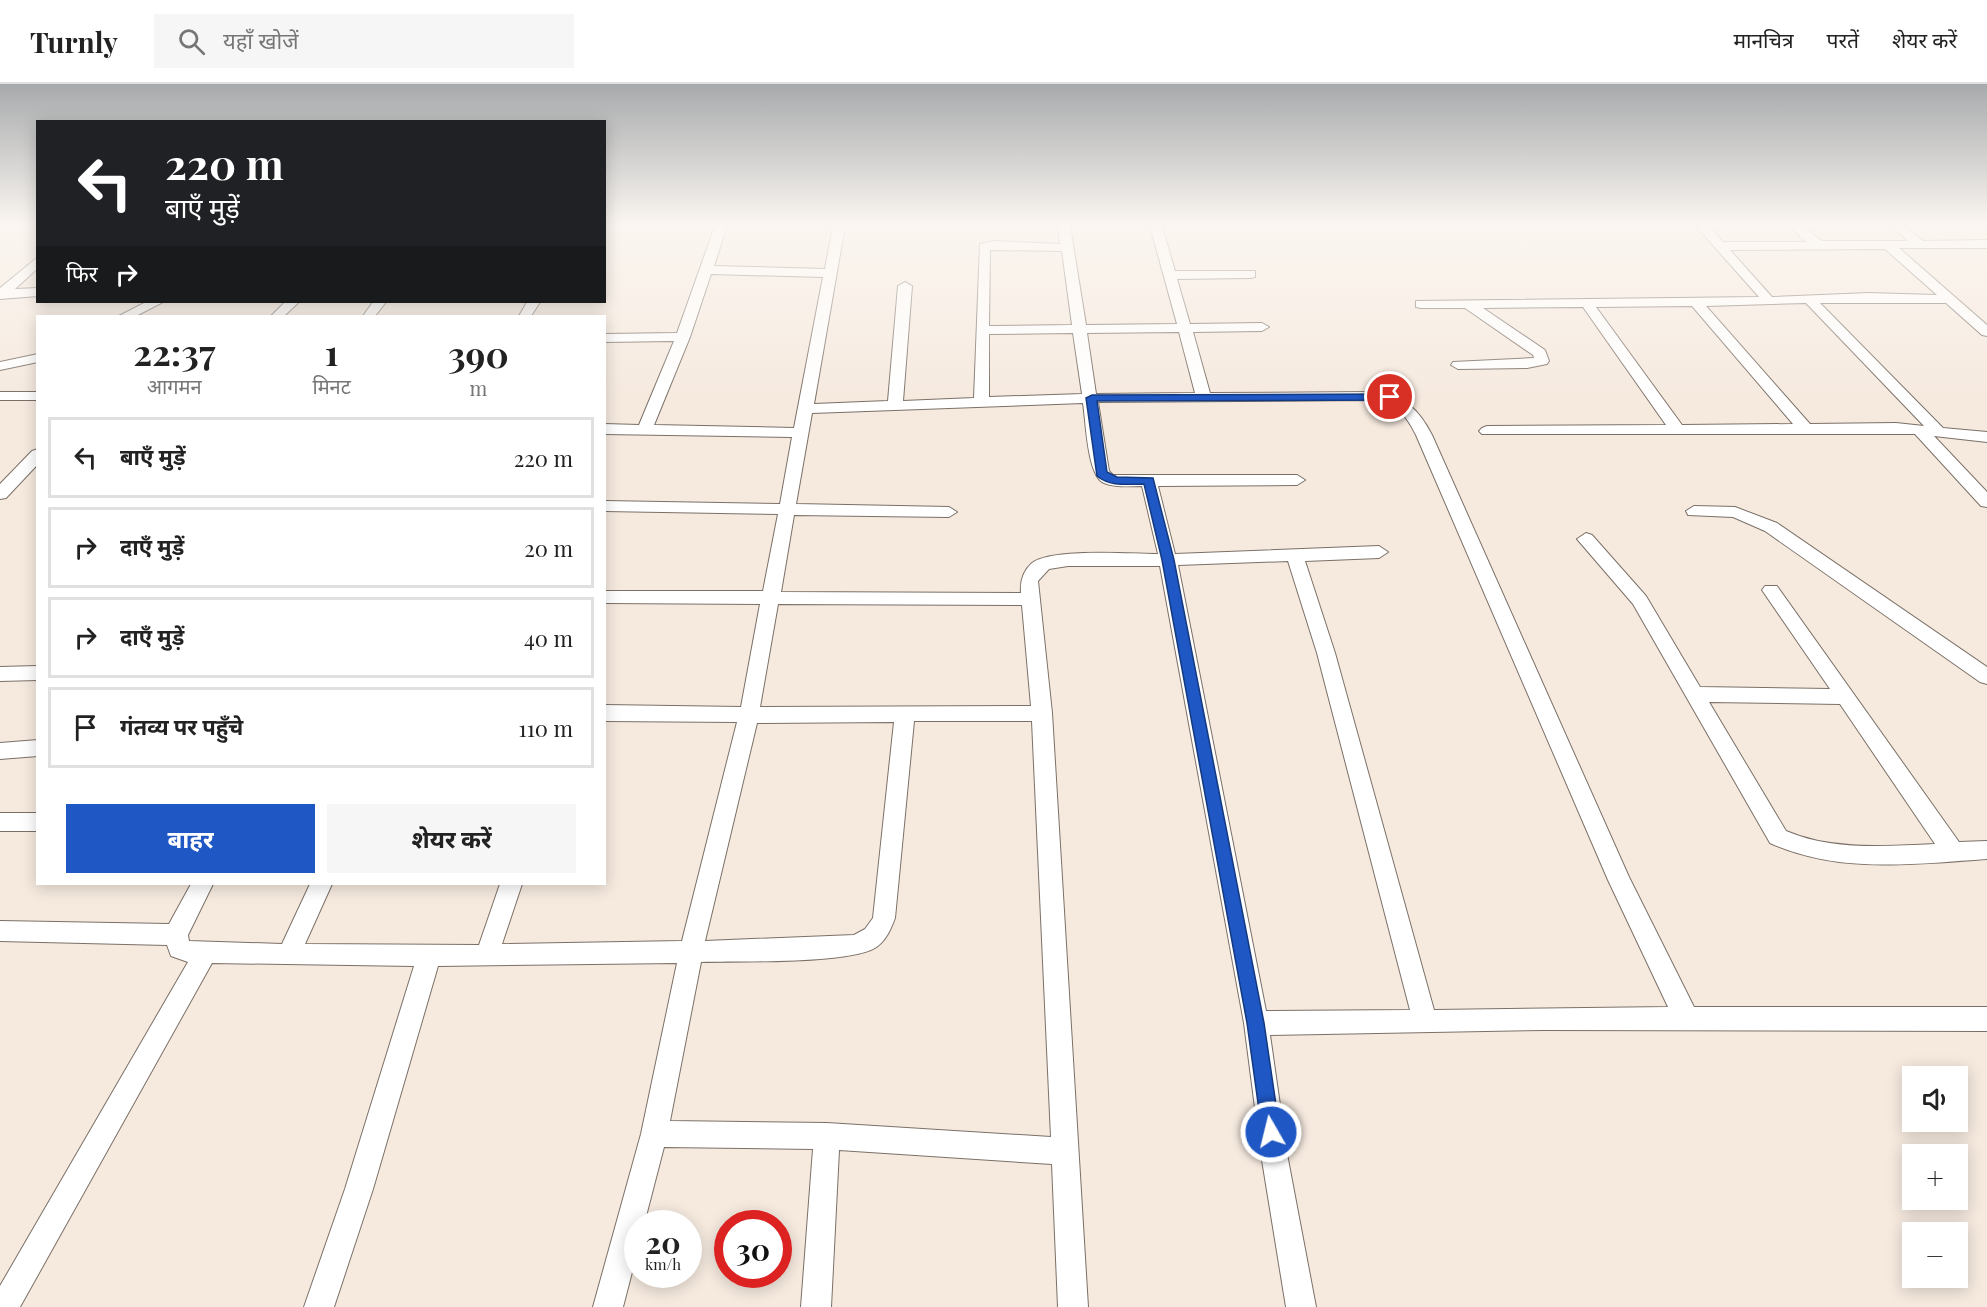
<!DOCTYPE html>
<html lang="hi">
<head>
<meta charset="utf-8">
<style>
  :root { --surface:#fff; --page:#f6f6f6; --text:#222; --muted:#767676; --line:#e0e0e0; --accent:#1f57c4 }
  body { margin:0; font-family:"Playfair Display","Noto Sans Devanagari",serif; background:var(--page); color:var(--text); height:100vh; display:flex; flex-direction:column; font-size:22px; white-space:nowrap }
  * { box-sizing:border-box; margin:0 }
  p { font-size:20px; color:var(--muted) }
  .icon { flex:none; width:33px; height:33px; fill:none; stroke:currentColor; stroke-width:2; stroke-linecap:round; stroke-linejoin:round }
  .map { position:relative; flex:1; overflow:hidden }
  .side { position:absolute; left:36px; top:231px; width:570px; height:570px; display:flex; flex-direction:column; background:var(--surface); border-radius:0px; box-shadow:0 3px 15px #0003 }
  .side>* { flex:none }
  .hud { position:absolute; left:36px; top:36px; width:570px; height:183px; border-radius:0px; box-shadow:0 3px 15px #0003; background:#202124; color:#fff; overflow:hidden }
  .buttons { position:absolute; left:1902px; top:982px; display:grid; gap:12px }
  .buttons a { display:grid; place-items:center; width:66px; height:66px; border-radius:0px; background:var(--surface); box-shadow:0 3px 15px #0003; font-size:30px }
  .speed { position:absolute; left:624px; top:1126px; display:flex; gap:12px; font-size:30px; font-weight:700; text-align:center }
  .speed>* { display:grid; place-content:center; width:78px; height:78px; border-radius:50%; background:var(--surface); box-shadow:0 3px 15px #0003; line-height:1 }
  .speed small { font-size:15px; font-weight:400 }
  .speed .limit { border:9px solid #d22; background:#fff; color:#111 }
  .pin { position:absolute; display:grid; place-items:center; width:51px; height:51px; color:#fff; margin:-26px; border:3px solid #fff; border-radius:50%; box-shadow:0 2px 6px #0007 }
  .me { position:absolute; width:66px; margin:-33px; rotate:352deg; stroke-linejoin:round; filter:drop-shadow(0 0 4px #0008) }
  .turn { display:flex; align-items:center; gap:21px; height:126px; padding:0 30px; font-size:27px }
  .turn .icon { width:78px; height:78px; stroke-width:2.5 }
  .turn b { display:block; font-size:42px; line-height:51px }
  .then { display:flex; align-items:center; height:57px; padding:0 30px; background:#0003; gap:12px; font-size:22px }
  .eta { display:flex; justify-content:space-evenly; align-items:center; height:102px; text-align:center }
  .eta b { font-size:36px; font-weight:700; line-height:42px }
  .action { display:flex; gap:12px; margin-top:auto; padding:12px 30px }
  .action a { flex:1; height:69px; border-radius:0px; background:var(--accent); color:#fff; font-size:24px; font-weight:700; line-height:69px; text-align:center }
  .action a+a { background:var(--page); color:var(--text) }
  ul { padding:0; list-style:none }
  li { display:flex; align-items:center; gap:18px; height:81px; margin:0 12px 9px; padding:0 18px; border:3px solid var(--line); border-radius:0px }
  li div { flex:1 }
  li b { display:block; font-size:22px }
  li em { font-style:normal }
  header { display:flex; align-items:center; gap:36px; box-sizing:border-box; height:84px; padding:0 30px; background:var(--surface); border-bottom:2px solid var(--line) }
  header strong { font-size:28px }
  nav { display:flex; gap:33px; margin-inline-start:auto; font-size:21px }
  .search { width:420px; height:54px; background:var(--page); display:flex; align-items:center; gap:15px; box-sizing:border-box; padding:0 21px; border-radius:0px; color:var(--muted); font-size:22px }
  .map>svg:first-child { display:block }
</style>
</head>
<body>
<header>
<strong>Turnly</strong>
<div class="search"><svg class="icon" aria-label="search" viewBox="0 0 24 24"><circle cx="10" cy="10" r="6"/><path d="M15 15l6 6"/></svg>यहाँ खोजें</div>
<nav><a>मानचित्र</a><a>परतें</a><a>शेयर करें</a></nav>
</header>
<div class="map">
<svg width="1987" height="1223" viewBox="0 0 1987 1223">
  <rect width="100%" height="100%" fill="#f6eadf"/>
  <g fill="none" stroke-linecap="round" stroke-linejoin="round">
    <g stroke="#7b7067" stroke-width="2">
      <path id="minor" d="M715 142H727L714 182 825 185 833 142H845L814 320 888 317 898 202 905 198 912 202 903 317 974 314 980 160 994 157 1060 160 1058 142H1070L1086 241 1177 240 1150 142H1162L1175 187H1255V193L1250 194 1177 195 1190 240 1262 239 1269 243 1262 247 1193 248 1210 309 1376 308C1405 312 1419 326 1432 351L1629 793 1694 923H1987V947L1544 946 1270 951 1287 1070 1316 1223H1286L1261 1070 1244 939 1160 482H1068L1049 485 1038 497 1052 629 1088 1223H1058L1052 1080 839 1066 831 1223H801L813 1065 664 1063 644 1140H638V1165L623 1223H593L641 1050 677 879 438 882 373 1105 334 1223H304L345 1105 414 882 212 879 20 1223H0V1202L188 878 171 872 167 861 0 857V837L169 840 191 800H213L188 851 189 857 282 860 310 800H332L305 860 479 861 500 800H522L502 860 682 857 737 638 604 637V621L741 623 760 520 604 519V507H763L778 430 604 427V417L780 420 792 353 604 350V340L639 341 674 257 604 258V250L677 249ZM990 166 1062 167 1072 241 989 242ZM711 190 823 193 794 344 654 341 690 253ZM1179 248 1195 309 1096 310 1087 249ZM1073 249 1082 310 989 313V250ZM1376 316C1397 319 1407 333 1416 351L1608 796 1668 923 1434 926 1335 569 1305 477 1379 474 1388 468 1379 462 1175 470 1158 402 1297 401 1305 396 1297 391H1113L1109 387 1098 318ZM1083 319C1086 337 1087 392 1104 399 1116 404 1130 402 1142 402L1158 470C1131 470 1052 464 1032 479 1023 487 1020 498 1021 509L781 508 794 431 949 433 957 428 949 423 796 420 812 329ZM1288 477 1317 569 1410 926 1266 927 1178 481ZM778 520 1022 521 1031 622 760 623ZM914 637H1032L1051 1053 827 1039 670 1037 701 878C738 877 848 880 875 864 886 857 891 845 895 834ZM894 638 873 834 865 845 854 851 705 857 757 639Z
        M1696 142H1709L1723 158H1806L1789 142H1802L1822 157H1908L1891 142H1904L1923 157 1987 156V164H1899L1987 241V252L1982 251 1946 219H1820L1943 344 1987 348V358L1934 352 1987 408V423L1981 422 1915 350H1482L1479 347 1482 344 1487 342 1666 341 1583 223 1483 224 1545 266 1549 277 1547 280 1527 284 1458 285 1451 281 1453 278 1534 274 1533 271 1465 224H1421L1416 223V217L1759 213ZM1885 165 1937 211 1869 209 1772 213 1730 166ZM1806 219 1924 342 1896 339 1810 340 1706 222ZM1692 222 1793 340 1682 341 1596 223Z
        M38 173V184L15 205 38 204V212L0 215V204Z
        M146 218H163L136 232H119Z
        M285 218H299L284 232H271Z
        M373 218H386L375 232H363Z
        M527 218H540L531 232H519Z
        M38 270V278L0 286V278Z
        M0 308H38V316H0Z
        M38 365V380L6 414 0 415V400L32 367Z
        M1694 422 1735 423 1777 439 1987 583V600L1980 598 1765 447 1733 433 1688 431 1686 427Z
        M1586 449 1592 451 1646 512 1700 603 1830 605 1762 506 1765 502H1777L1959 758 1987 757V775C1914 780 1839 790 1770 759L1633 520 1577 455ZM1709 618 1840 620 1935 760C1886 762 1832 767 1786 747Z
        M38 582V596L0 597V583Z
        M38 656V672L0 675V659Z
        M0 729H38V747H0Z"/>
    </g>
    <use href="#minor" fill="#fff" fill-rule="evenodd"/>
  </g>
  <linearGradient id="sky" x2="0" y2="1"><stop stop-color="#a7aaac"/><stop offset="0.45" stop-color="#fbf6f1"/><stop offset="1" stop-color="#fbf6f1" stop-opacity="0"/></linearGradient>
  <rect width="1987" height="313" fill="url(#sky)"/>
  <path fill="#1f57c4" stroke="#14397f" stroke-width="1.5" d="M1390 310 1396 313 1394 316 1097 317 1107 388 1117 393 1153 394 1174 476 1264 939 1280 1048 1278 1055 1271 1058 1265 1055 1262 1048 1247 939 1162 476 1144 400C1128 400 1110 403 1097 392L1086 314 1092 311Z"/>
</svg>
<div class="buttons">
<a><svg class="icon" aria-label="sound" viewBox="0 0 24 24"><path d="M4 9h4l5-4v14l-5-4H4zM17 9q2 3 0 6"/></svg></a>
<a>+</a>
<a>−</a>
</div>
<div class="speed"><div>20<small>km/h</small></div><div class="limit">30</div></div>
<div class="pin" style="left:1390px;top:313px;background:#d93025"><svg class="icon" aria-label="arrive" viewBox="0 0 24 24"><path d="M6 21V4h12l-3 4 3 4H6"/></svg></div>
<svg class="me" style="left:1271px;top:1048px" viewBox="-20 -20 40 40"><circle r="17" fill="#1f57c4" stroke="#fff" stroke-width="3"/><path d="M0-11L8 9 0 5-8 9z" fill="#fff"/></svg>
<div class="hud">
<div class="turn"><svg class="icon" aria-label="left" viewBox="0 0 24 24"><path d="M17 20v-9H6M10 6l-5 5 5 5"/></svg><div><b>220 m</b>बाएँ मुड़ें</div></div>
<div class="then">फिर<svg class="icon" aria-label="right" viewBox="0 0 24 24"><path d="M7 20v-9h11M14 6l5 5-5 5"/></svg></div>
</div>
<section class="side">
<div class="eta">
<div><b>22:37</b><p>आगमन</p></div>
<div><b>1</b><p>मिनट</p></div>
<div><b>390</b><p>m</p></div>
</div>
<ul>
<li><svg class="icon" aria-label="left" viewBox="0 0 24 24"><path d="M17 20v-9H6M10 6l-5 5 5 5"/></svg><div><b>बाएँ मुड़ें</b></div><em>220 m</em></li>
<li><svg class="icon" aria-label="right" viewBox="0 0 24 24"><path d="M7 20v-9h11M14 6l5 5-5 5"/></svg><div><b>दाएँ मुड़ें</b></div><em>20 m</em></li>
<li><svg class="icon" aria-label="right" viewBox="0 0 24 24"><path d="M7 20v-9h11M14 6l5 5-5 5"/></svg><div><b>दाएँ मुड़ें</b></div><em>40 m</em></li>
<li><svg class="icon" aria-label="arrive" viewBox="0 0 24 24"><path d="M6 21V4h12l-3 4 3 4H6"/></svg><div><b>गंतव्य पर पहुँचे</b></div><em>110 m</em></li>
</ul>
<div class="action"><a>बाहर</a><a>शेयर करें</a></div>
</section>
</div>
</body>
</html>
